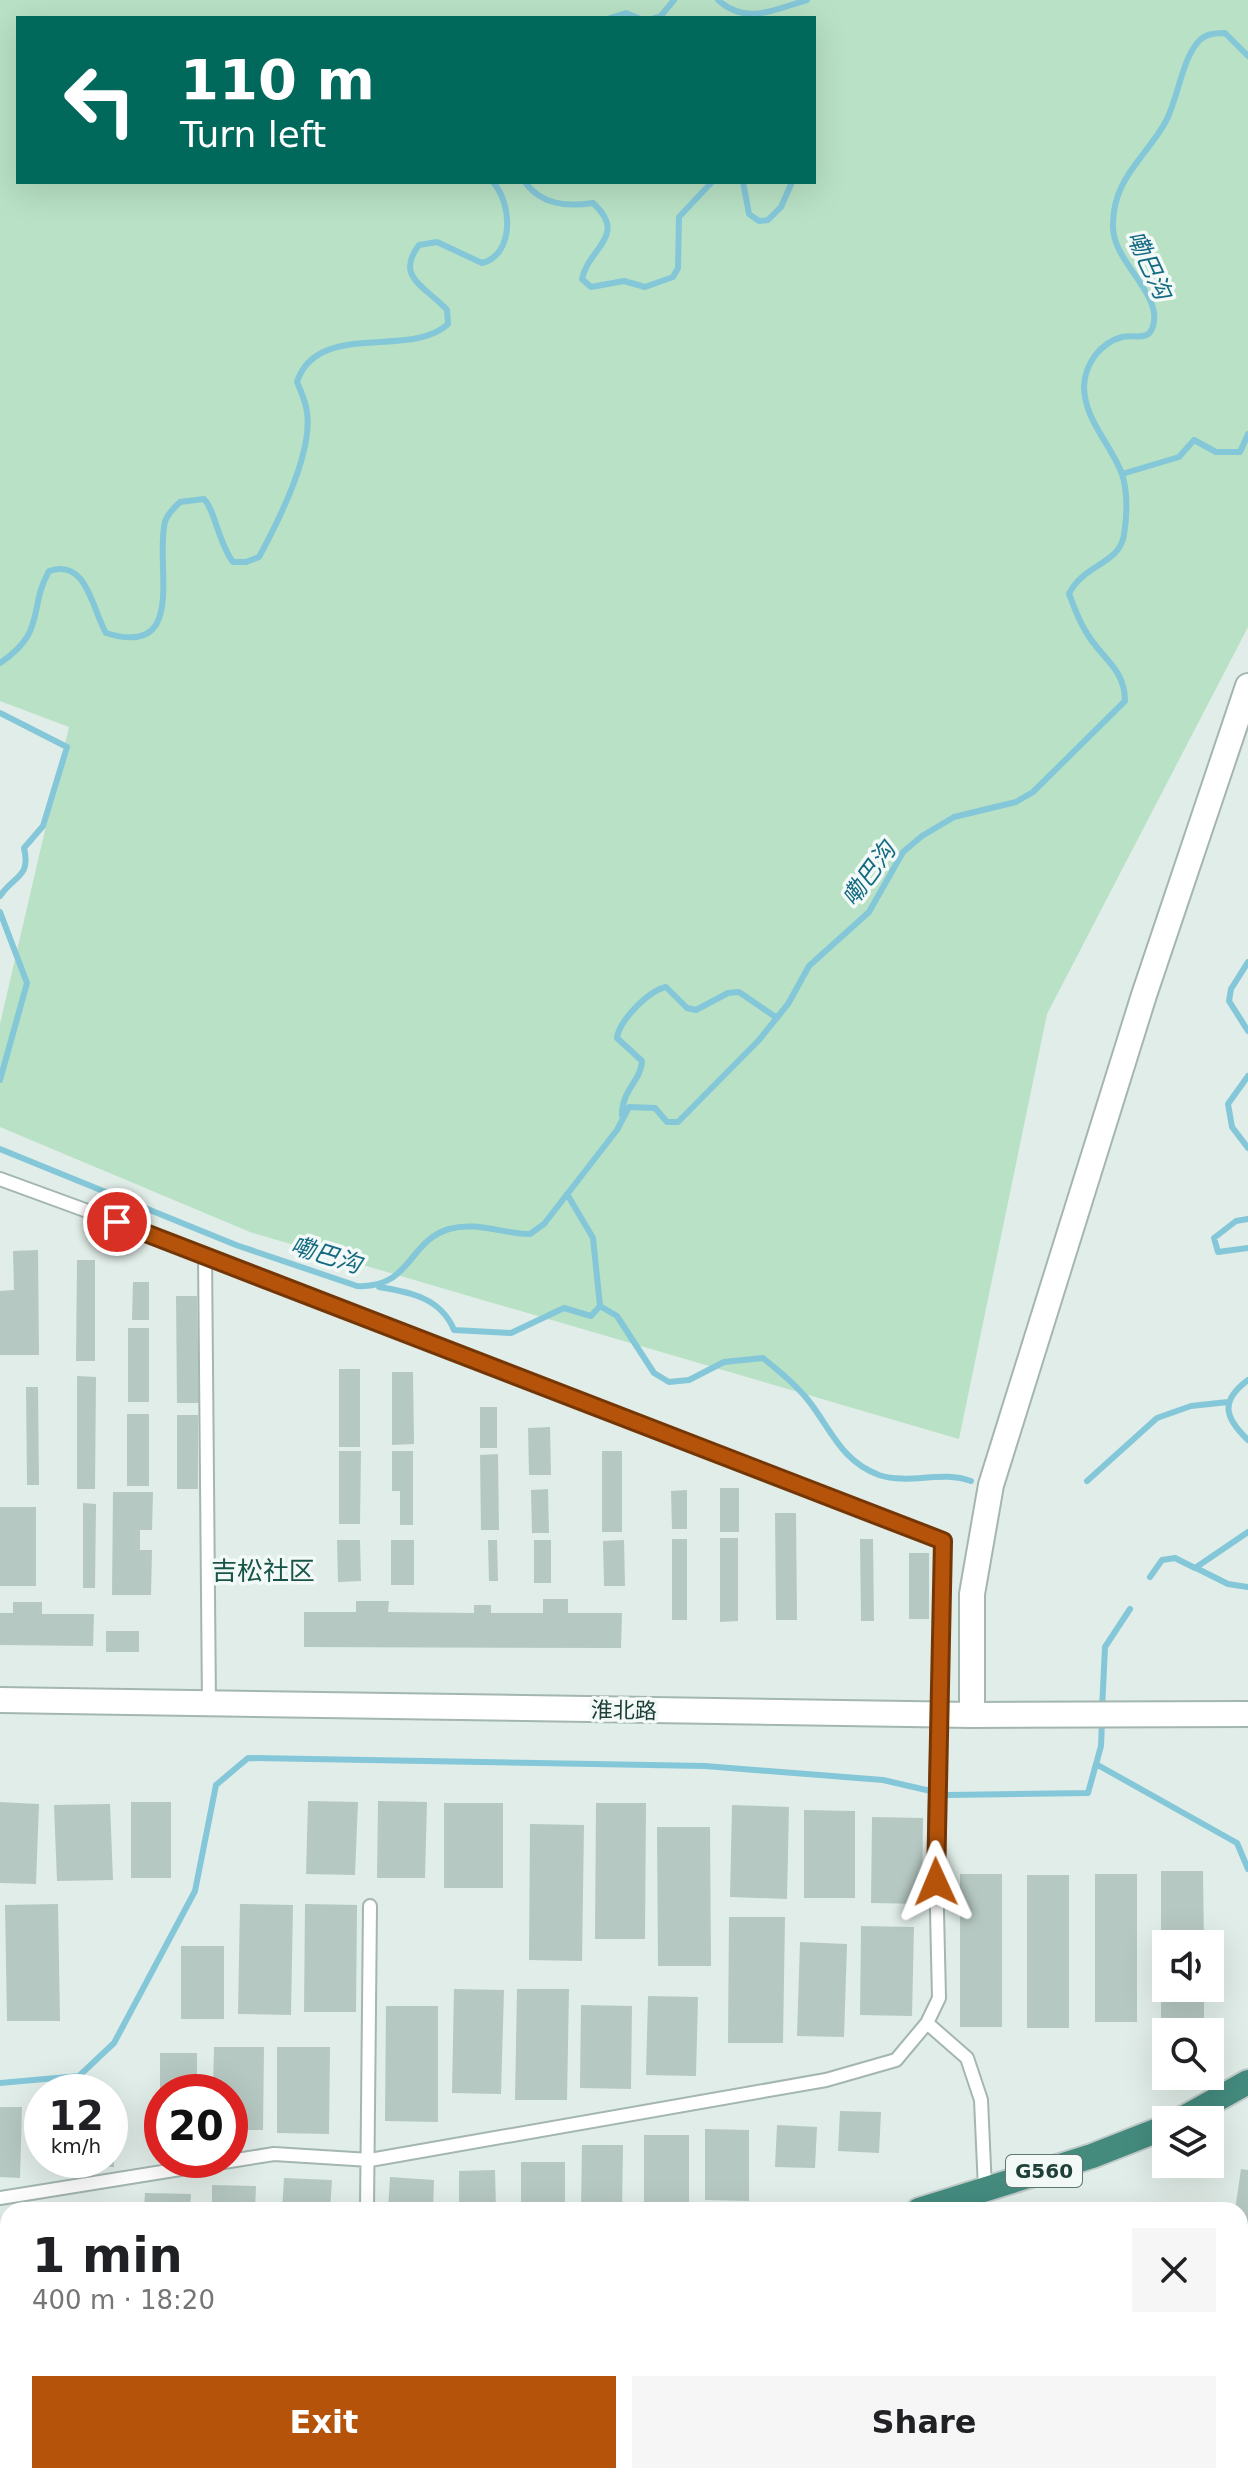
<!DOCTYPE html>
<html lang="en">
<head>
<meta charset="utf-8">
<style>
  :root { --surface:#fff; --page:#f6f6f6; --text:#202124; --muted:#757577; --accent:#b45309 }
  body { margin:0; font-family:"DejaVu Sans","Noto Sans SC",sans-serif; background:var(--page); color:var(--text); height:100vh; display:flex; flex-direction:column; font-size:30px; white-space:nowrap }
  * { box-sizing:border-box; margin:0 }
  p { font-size:26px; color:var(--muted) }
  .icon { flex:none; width:44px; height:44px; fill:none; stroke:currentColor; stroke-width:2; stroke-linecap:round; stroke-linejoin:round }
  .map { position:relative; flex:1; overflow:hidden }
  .panel { position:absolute; left:0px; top:2202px; width:1248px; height:282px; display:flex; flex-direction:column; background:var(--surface); border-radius:24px 24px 0 0; box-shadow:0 8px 32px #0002 }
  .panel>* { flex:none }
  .guide { position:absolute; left:16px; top:16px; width:800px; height:168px; border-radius:0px; box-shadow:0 8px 32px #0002; background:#00695c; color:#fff; overflow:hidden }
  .controls { position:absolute; left:1152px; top:1930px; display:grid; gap:16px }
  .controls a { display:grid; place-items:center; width:72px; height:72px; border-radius:0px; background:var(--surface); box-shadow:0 8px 32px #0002; font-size:40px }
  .speed { position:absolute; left:24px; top:2074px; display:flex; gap:16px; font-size:40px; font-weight:700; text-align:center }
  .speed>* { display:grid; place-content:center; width:104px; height:104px; border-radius:50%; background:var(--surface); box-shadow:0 8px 32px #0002; line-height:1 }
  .speed small { font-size:20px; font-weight:400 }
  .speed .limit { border:12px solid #d22; background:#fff; color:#111 }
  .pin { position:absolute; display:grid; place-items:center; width:68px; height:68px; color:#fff; margin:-34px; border:4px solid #fff; border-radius:50%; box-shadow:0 2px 8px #0007 }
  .me { position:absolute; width:88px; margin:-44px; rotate:359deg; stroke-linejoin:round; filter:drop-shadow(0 0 6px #0008) }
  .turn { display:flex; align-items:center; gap:28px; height:168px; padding:0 32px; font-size:36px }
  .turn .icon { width:104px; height:104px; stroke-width:2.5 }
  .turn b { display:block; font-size:56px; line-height:68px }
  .round { display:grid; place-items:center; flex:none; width:84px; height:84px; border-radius:0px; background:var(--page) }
  .headline { display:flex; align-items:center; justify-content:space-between; height:136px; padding:0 32px }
  h1 { font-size:48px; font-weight:700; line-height:60px }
  .primary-button { display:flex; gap:16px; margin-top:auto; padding:16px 32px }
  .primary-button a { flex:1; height:92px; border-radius:0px; background:var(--accent); color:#fff; font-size:32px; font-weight:700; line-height:92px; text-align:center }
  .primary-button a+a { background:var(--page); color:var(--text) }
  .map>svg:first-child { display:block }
</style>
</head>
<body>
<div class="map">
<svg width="1248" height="2483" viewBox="0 0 1248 2483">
  <rect width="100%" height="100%" fill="#e1ede8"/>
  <path fill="#b8e1c5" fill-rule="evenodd" d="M0 0H1248V627L1047 1014 959 1439 250 1232 0 1127V1024L69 727 0 701ZM18 18H814V182H18Z"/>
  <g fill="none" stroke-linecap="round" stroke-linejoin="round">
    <path stroke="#84c7d8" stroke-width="6" d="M718 0C747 26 775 9 807 0
      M610 18 626 13 638 18
      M654 18 660 17 674 0
      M525 182C541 205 567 207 593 203 629 236 588 248 582 279L591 287 624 281 645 287 673 277 678 268 679 217 712 182
      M743 182 749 214 759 221 768 220 781 207 792 182
      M1122 474 1179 457 1194 440 1216 452H1240L1248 434
      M0 663C47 632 28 608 49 571 87 558 92 609 106 633 189 659 154 564 165 522 167 514 174 508 180 502L204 499C215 510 218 542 233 562H246L259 557C278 522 313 453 307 412 306 402 301 392 297 382 317 320 411 359 448 324L447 310C427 287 394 278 419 245L437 242 482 263C514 255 513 205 493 182
      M0 713 67 747 43 826 24 848C31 878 14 875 0 896
      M0 912 27 983 0 1080
      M1248 962 1231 989 1229 1001 1248 1031
      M1248 1076 1228 1104 1232 1127 1248 1148
      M622 1115C622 1089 641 1081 642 1061L617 1038C619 1021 648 991 666 987L687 1008 696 1010 728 993 739 992 777 1018
      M0 1149 236 1245 357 1286C411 1289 408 1241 449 1229 478 1221 502 1234 530 1234L544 1224 617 1130 629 1107 655 1108 667 1122H678L759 1040 788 1004 809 966 869 912 903 852 922 836 954 817 1016 802 1033 792 1125 701C1125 667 1099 657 1085 630 1078 619 1074 606 1069 594 1083 564 1119 565 1124 535 1127 517 1128 492 1122 474 1111 444 1084 420 1084 386 1085 364 1100 343 1122 337 1134 334 1149 342 1153 326 1163 294 1113 262 1113 227 1112 178 1146 158 1166 121 1178 98 1182 60 1198 42 1205 34 1214 33 1225 33L1248 56
      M1248 1219 1236 1221 1214 1238 1218 1252 1248 1248
      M379 1287C410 1292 441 1298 454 1330L511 1333 564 1308 591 1316 600 1306 593 1238 567 1194
      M600 1306 617 1316 654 1373 669 1382 689 1380 724 1362 763 1358C779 1371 795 1384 808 1400 831 1429 841 1461 879 1475 910 1485 941 1470 971 1481
      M1248 1380C1220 1401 1224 1417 1248 1440
      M1087 1481 1157 1418 1191 1406 1228 1402
      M1196 1568 1228 1584 1248 1587
      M1150 1577 1162 1560 1175 1558 1195 1568 1248 1532
      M1102 1710 1105 1647 1130 1609
      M1096 1764 1237 1843 1248 1869
      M0 2083 79 2076 114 2043 195 1891 216 1785 248 1758 705 1766 883 1780 948 1795 1088 1793 1101 1746 1102 1721"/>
  </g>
  <path fill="#b6c8c2" d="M38 1250 39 1355H0V1291L14 1290 13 1251Z
    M77 1260H95V1361H76Z
    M133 1282H149V1320H132Z
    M176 1296H197L199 1403H177Z
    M128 1328H149V1402H128Z
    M339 1369H360V1447H339Z
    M392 1372H413L414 1444 392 1445Z
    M77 1376 96 1377 95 1489H77Z
    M26 1387H38L39 1485H27Z
    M480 1407H497V1448H480Z
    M127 1414H149V1486H127Z
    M177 1415H198V1489H177Z
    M550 1427 551 1475H529L528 1428Z
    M339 1451H361L360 1524H339Z
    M392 1451H413V1525H400V1491H392Z
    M602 1451H622V1532H602Z
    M498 1454 499 1530H481L480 1455Z
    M720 1488H739V1532H720Z
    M548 1489 549 1533H532L531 1490Z
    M687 1490V1529H672L671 1491Z
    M113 1492H153L152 1530H140V1550H152L151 1595H112Z
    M83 1503 96 1504 95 1588H83Z
    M0 1507H36V1586H0Z
    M775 1513H796L797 1620H776Z
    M720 1538H738V1621L720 1622Z
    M672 1539H687V1620H672Z
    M860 1539H873L874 1621H861Z
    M337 1540H360L361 1581 338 1582Z
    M391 1540H414V1585H391Z
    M488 1540H497L498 1581H489Z
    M534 1540H551V1583H534Z
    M624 1540 625 1586H604L603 1541Z
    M909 1553H929V1619H909Z
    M543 1599H568V1613H622L621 1648 304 1647V1612H356V1601H389L388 1612 474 1613V1605H491V1613H543Z
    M13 1602H42V1614H94L93 1646 0 1645V1613H13Z
    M106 1631H139V1652H106Z
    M308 1801 358 1802 355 1875 306 1874Z
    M378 1801 427 1802 425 1878H377Z
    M0 1802 39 1804 36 1884 0 1883Z
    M131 1802H171V1878H131Z
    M444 1803H503V1888H444Z
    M596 1803H646L645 1939H595Z
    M110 1804 113 1880 57 1881 54 1805Z
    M732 1805 789 1807 787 1899 730 1897Z
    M804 1810 855 1811V1898H804Z
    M872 1817 923 1818 922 1904 871 1903Z
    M530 1824 584 1825 582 1961 529 1960Z
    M657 1827H710L711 1966H658Z
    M1161 1871H1203L1204 1944H1166V1988H1204V2024H1161Z
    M960 1874H1002V2027H960Z
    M1095 1874H1137V2022H1095Z
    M1027 1875H1069V2028H1027Z
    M58 1904 60 2021H7L5 1905Z
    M240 1904 293 1905 291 2015 238 2014Z
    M305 1904 357 1905 356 2012H304Z
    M729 1917H785L783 2043H728Z
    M861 1926 914 1927 912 2016 860 2015Z
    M800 1942 847 1944 844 2037 797 2036Z
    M181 1946H224V2019H181Z
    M454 1989 504 1990 501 2094 452 2093Z
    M517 1989H569L567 2100H515Z
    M648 1996 698 1997 696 2076 646 2075Z
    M581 2005 632 2006 631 2089 580 2088Z
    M386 2006H438V2122L385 2121Z
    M214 2047H264L263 2130H230V2092H213Z
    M277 2047H330L329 2134 277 2133Z
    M160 2053H197V2092H160Z
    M110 2096H114V2167H64V2160H110Z
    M0 2107H22L20 2178 0 2177Z
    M840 2111 881 2112 879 2153 838 2151Z
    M777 2125 817 2127 815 2168 775 2167Z
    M705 2129 749 2130V2201L705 2200Z
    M644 2135H689V2204H644Z
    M582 2145H623L622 2210H581Z
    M521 2162H565V2210H521Z
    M1241 2169 1248 2170V2273L1242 2314 1240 2210H1235Z
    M495 2170 496 2210H459V2171Z
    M390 2177 434 2180 433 2210H388Z
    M284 2178 332 2180 330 2210H282Z
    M212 2185 256 2186 255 2210H212Z
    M145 2193 191 2194 190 2210H144Z"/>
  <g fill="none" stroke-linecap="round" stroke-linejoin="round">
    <g stroke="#a3b6b0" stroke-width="16">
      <path id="service" d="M0 1179 205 1254 943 1541 935 1824 939 1998 927 2023 896 2060 826 2080 370 2160 274 2154 0 2198
        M205 1254 209 1706
        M927 2023 967 2058 981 2100 985 2189
        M367 2210 370 1906"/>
    </g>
    <g stroke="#a3b6b0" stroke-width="28">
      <path id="minor" d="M972 1715V1594L991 1485 1144 995 1248 686"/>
    </g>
    <g stroke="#a3b6b0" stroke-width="28">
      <path id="tertiary" d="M0 1700 972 1715 1248 1714"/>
    </g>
    <g stroke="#c0cac8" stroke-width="28">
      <path id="trunk" d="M1180 2120 1248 2082
        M919 2210 1092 2156 1166 2127
        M63 2483 85 2476"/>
    </g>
    <use href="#service" stroke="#fff" stroke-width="12"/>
    <use href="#minor" stroke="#fff" stroke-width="24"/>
    <use href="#tertiary" stroke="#fff" stroke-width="24"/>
    <use href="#trunk" stroke="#448b7e" stroke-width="24"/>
  </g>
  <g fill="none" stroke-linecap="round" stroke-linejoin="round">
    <g stroke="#753606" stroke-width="20">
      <path id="route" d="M117 1222 943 1541 936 1882"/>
    </g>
    <use href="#route" stroke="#b45309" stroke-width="14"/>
  </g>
  <g text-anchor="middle" stroke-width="7" stroke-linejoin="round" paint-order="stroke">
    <rect fill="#f2f9f6" stroke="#5e7872" stroke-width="2" x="1006" y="2155" width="76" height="32" rx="6"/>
    <g font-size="20" font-weight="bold" fill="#1f4039">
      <text x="1044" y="2178">G560</text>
    </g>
    <g font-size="22" fill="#1f4039" stroke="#f2f9f6">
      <text transform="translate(624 1710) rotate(1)" y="8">淮北路</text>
    </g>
    <g font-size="24" font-style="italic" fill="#136a82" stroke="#f2f9f6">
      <text transform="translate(1149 265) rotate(65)" y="8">嘞巴沟</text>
      <text transform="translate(869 874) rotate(-54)" y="8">嘞巴沟</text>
      <text transform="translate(326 1255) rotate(17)" y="8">嘞巴沟</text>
    </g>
    <g font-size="26" fill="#195449" stroke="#f2f9f6">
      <text x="263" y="1580">吉松社区</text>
    </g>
  </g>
</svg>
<div class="controls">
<a><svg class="icon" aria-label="sound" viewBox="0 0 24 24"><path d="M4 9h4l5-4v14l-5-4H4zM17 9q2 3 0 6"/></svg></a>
<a><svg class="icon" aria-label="search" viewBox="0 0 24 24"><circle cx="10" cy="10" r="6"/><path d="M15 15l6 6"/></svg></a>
<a><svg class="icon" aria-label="layers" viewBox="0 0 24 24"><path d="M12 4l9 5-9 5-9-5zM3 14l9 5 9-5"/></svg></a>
</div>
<div class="speed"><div>12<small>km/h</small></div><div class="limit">20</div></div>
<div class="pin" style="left:117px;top:1222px;background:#d93025"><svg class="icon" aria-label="arrive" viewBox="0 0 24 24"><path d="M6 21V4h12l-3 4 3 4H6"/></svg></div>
<svg class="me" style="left:936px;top:1882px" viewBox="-20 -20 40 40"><path d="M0-17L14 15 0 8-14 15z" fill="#b45309" stroke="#fff" stroke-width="4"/></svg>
<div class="guide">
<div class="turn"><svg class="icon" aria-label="left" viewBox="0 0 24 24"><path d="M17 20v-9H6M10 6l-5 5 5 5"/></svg><div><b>110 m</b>Turn left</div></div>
</div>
<section class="panel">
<div class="headline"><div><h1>1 min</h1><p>400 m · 18:20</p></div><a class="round"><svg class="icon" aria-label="close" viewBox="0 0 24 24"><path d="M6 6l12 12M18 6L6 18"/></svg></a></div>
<div class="primary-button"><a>Exit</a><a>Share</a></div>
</section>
</div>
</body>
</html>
